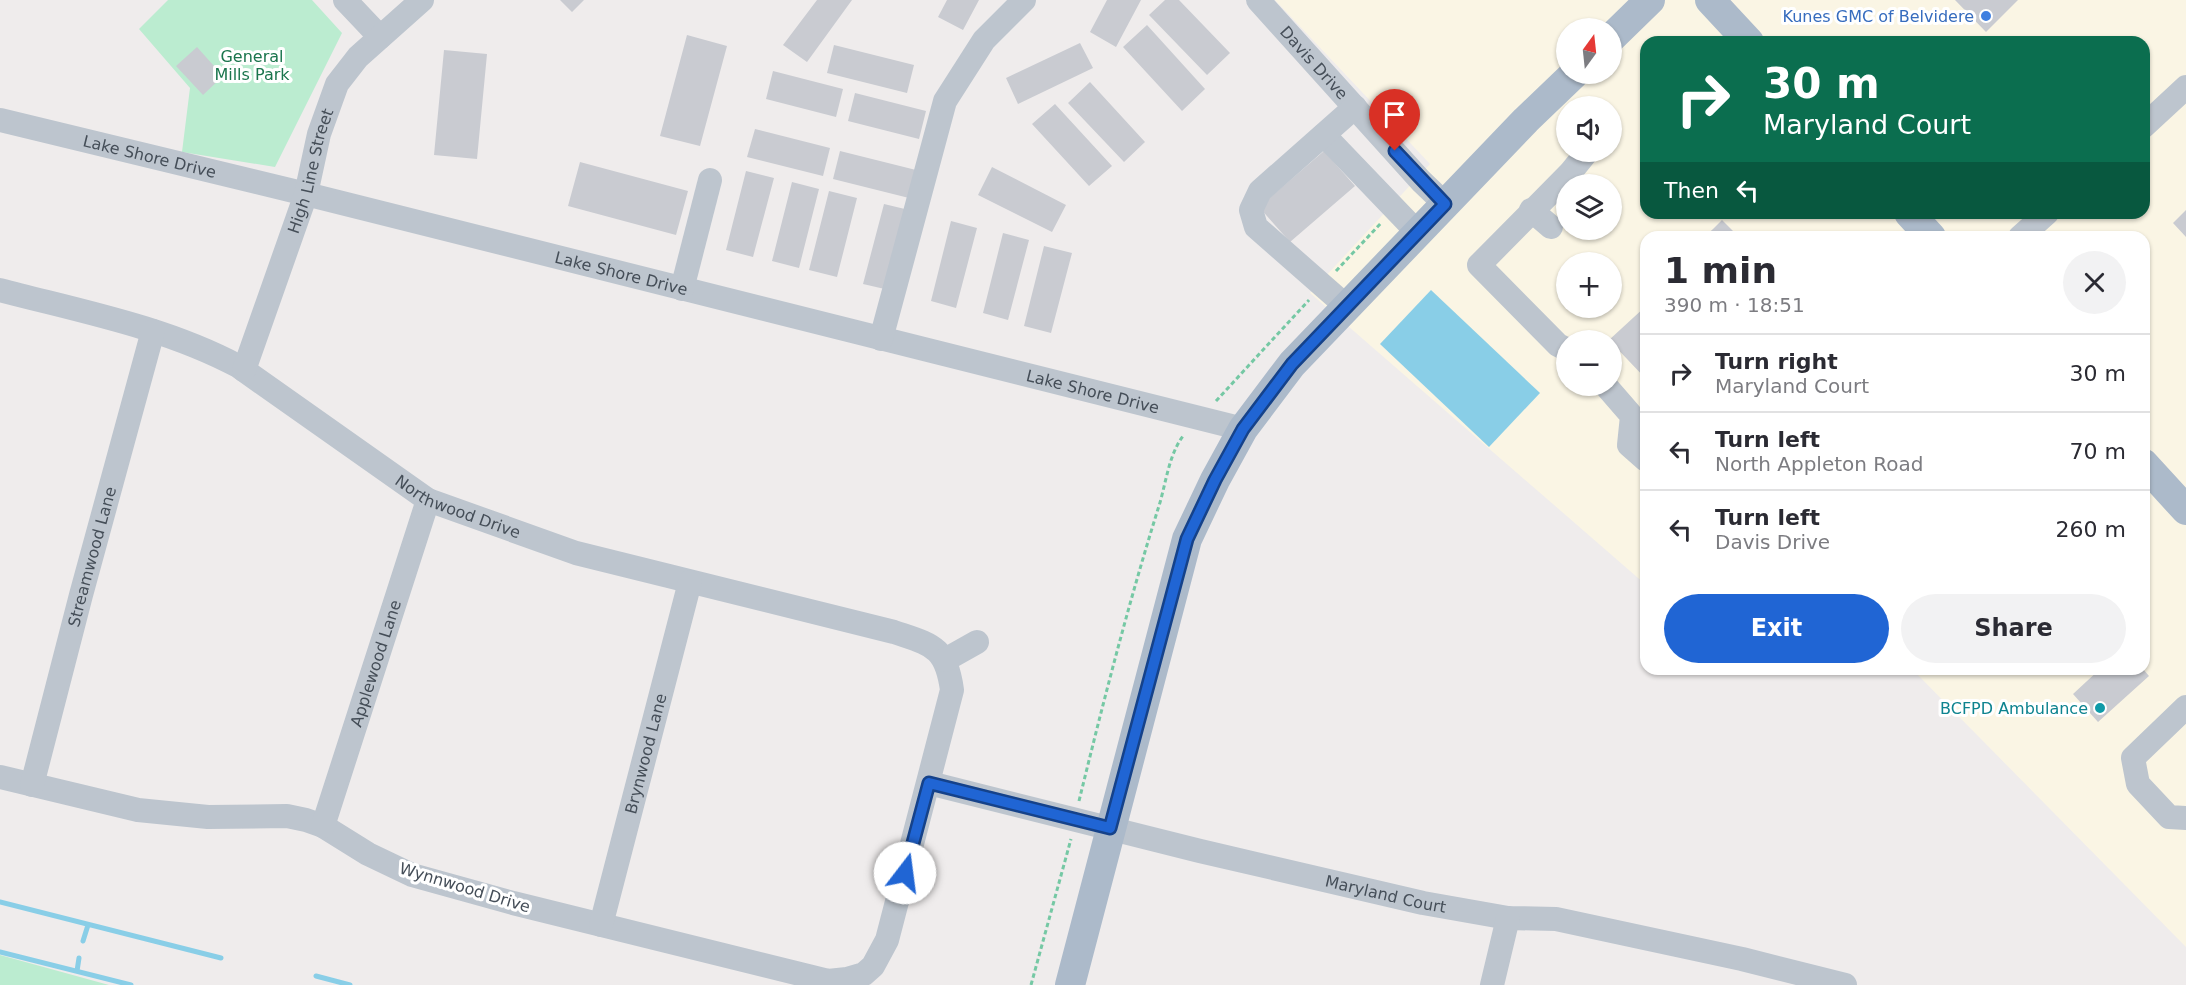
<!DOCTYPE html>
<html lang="en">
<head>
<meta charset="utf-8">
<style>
  :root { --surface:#fff; --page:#f2f2f3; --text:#2b2b33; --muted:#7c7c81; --line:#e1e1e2; --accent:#2065d4 }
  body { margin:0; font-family:"DejaVu Sans",sans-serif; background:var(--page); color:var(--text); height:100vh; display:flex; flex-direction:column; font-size:22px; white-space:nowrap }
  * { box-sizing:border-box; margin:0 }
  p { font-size:20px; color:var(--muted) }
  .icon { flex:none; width:33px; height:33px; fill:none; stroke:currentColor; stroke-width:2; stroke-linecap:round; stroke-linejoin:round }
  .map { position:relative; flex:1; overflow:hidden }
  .panel { position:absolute; left:1640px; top:231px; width:510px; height:444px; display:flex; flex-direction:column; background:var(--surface); border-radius:18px; box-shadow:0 2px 4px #0004 }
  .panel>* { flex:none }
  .hud { position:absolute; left:1640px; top:36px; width:510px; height:183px; border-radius:18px; box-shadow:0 2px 4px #0004; background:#0b6e4f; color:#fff; overflow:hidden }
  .needle { width:39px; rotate:15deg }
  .controls { position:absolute; left:1556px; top:18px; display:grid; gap:12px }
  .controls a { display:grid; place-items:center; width:66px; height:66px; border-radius:50%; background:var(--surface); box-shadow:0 2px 4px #0004; font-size:30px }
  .pin { position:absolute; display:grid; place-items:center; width:51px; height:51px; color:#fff; margin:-62px -26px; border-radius:50% 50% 50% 0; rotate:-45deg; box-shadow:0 0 6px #0007 }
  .pin .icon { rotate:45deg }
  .me { position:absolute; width:66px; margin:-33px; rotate:15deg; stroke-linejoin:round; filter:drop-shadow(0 0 4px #0008) }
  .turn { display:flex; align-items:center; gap:21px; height:126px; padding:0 24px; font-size:27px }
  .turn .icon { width:78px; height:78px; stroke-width:2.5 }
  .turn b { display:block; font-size:42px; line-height:51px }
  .then { display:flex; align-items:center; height:57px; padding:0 24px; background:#0003; gap:12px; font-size:22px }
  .round { display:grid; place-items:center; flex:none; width:63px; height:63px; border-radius:32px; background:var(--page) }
  .overview { display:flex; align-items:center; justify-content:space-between; height:102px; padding:0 24px }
  h1 { font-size:36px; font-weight:700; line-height:45px }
  .primary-button { display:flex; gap:12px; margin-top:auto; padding:12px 24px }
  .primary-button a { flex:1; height:69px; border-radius:36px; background:var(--accent); color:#fff; font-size:24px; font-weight:700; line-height:69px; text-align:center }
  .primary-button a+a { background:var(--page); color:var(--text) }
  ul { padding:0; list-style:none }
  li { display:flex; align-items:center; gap:18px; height:78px; padding:0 24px; border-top:2px solid var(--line) }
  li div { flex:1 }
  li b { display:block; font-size:22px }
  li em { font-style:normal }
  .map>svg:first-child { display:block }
</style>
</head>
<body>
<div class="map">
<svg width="2186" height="985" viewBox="0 0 2186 985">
  <rect width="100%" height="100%" fill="#efecec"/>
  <path fill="#faf5e4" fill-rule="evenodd" d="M1275 0H2186V947L1912 669H2144V237H1646L1645 584 1310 293 1430 164ZM1566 28H1611V74H1566ZM1646 42H2144V213H1646ZM1566 106H1611V152H1566ZM1566 184H1611V230H1566ZM1566 262H1611V308H1566ZM1566 340H1611V386H1566Z"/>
  <path fill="#bbecd0" d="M168 0H312L342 33 275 167 182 152 190 88 139 29Z
    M0 955 109 985H0Z"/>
  <path fill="#89cee7" d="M1431 290 1540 393 1489 447 1380 344Z"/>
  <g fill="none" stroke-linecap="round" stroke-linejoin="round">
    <path stroke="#89cee7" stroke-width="5" d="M0 902 221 958
      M83 941 88 925
      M0 952 131 985
      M77 971 79 958
      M316 976 350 985"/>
  </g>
  <path fill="#c9cbd1" d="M560 0H584L572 12Z
    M817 0H852L807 62 783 45Z
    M947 0H979L963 30 938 17Z
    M1107 0H1141L1116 47 1090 32Z
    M1165 0H1179L1230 53 1207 75 1149 15Z
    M1955 0H2018L1986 32Z
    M1147 25 1205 89 1182 111 1123 47Z
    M687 35 727 46 700 146 660 136Z
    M1080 43 1093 68 1018 104 1006 78Z
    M834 45 914 65 907 93 827 73Z
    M197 47 223 76 203 95 176 66Z
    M444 50 487 54 477 159 434 155Z
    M773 71 843 89 836 117 766 99Z
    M1090 82 1145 142 1124 162 1068 103Z
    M855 93 926 111 919 139 848 121Z
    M1055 104 1112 166 1089 186 1032 124Z
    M755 129 830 148 823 176 747 157Z
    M840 151 920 171 913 199 833 179Z
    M1324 151 1355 186 1290 242 1259 207Z
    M580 162 688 191 676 235 568 206Z
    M992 167 1066 205 1052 232 978 195Z
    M746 171 774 178 753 257 726 250Z
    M792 182 819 189 799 268 772 261Z
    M829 191 857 198 837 277 809 270Z
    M884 204 909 210 889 290 863 284Z
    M2186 210V237L2173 223Z
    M1722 220 1739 237H1704L1713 229Z
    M951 221 977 228 956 308 931 301Z
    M1003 233 1029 240 1008 320 983 313Z
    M1044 246 1072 253 1051 333 1024 326Z
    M1646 306V379L1609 340Z
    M2100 669H2143L2149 676 2098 722 2073 694Z"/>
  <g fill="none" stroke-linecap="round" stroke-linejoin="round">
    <path stroke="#75c8a4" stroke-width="3" stroke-dasharray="4.5 3" stroke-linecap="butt" d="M1336 271 1381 223
      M1216 401 1309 300
      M1079 801C1103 703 1128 605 1158 509 1166 485 1168 456 1183 436
      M1031 985 1071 839"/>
    <g stroke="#bdc5ce" stroke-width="24">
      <path d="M345 0 380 37"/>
      <path id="s1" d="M1258 0 1421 181 1445 204"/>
      <path id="s2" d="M0 120 306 194 1243 429"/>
      <path d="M2144 126 2186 87"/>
      <path d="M1324 135 1418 233"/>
      <path d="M1531 210 1551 227"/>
      <path d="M2020 237 2047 213"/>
      <path d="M682 289 710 180"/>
      <path id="s3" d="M0 290C80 311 165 327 238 366L428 500 576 553 894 632C932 645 946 646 952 690L887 940 873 966 864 974 847 979 828 981 513 903 412 875 368 854 323 826 306 820 287 816 208 817 138 810 0 777"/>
      <path d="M1346 306 1256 227 1251 210 1260 191 1355 107"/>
      <path d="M881 339 945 101 984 40 1024 0"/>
      <path d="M1566 349 1558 345 1479 265 1570 173 1587 152"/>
      <path id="s4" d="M244 370 306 194 319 134 337 84 358 57 422 0"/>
      <path d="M1606 386 1632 416 1629 445 1646 460"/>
      <path d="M945 660 977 642"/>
      <path d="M2186 707 2133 758 2138 784 2169 817 2186 818"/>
      <path id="s5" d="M929 783 1200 851 1423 903 1508 918 1556 919 1742 959 1845 985"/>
      <path id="s6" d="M32 785 81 595 153 331"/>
      <path id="s7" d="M323 826 428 500"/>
      <path id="s8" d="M601 925 690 582"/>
      <path d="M1492 985 1508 918"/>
    </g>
    <path stroke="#acbaca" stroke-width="30" d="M1710 0 1749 42
      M1611 38 1650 0
      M1909 213 1931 237
      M2144 464 2186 510
      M1070 985 1187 539 1215 480 1243 429 1292 364 1526 120 1574 74"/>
  </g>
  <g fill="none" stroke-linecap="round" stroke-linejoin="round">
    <g stroke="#15428a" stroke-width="15">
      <path id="route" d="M905 873 929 783 1110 828 1187 539 1215 480 1243 429 1292 364 1445 204 1395 151"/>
    </g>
    <use href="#route" stroke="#2065d4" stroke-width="10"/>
  </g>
  <circle fill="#3f7fe0" stroke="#fff" stroke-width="2" cx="1986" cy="16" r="6"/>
  <circle fill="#0f9aa8" stroke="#fff" stroke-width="2" cx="2100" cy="708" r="6"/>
  <g text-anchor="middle" stroke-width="6" stroke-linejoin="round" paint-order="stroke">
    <g font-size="16" fill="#366cbe" stroke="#fff" text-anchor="end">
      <text x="1974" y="22">Kunes GMC of Belvidere</text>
    </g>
    <g font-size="16" fill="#1a754d" stroke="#fff">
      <text x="252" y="62">General<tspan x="252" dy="18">Mills Park</tspan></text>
    </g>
    <g font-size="16" fill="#454e58" stroke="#fff">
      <text dy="6" stroke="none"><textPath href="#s1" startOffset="84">Davis Drive</textPath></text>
      <text dy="6" stroke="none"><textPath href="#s2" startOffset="154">Lake Shore Drive</textPath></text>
      <text dy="6" stroke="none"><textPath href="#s4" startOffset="210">High Line Street</textPath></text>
      <text dy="6" stroke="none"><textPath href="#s2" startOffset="640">Lake Shore Drive</textPath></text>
      <text dy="6" stroke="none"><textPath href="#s2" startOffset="1126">Lake Shore Drive</textPath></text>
      <text dy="6" stroke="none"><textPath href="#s3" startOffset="513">Northwood Drive</textPath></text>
      <text dy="6" stroke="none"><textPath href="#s6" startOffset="236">Streamwood Lane</textPath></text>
      <text dy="6" stroke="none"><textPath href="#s7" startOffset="171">Applewood Lane</textPath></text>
      <text dy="6" stroke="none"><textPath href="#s8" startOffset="177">Brynwood Lane</textPath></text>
      <text transform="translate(465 887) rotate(17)" y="6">Wynnwood Drive</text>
      <text dy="6" stroke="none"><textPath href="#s5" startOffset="470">Maryland Court</textPath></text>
    </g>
    <g font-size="16" fill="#0d838f" stroke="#fff" text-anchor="end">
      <text x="2088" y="714">BCFPD Ambulance</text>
    </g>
  </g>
</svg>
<div class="controls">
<a><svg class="needle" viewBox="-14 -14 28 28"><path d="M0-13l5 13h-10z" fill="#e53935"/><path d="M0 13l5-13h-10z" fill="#7c7c81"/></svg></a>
<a><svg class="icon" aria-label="sound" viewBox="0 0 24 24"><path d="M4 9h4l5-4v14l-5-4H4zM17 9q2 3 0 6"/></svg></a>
<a><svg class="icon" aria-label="layers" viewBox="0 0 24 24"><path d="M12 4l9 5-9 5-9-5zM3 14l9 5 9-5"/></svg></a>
<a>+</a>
<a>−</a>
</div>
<div class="pin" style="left:1395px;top:151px;background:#d93025"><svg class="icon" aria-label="arrive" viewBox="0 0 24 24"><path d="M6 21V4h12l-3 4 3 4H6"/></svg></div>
<svg class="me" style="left:905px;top:873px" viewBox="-20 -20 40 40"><circle r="19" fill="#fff"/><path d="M0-13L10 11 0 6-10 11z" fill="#2065d4"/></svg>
<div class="hud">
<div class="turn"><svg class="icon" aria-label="right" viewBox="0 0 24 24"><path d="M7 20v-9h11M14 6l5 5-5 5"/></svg><div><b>30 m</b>Maryland Court</div></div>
<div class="then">Then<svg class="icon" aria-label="left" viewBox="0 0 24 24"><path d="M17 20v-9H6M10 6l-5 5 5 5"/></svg></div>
</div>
<section class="panel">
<div class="overview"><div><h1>1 min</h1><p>390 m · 18:51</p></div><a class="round"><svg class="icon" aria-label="close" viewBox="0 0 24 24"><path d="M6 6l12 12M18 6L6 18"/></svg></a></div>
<ul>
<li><svg class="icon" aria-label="right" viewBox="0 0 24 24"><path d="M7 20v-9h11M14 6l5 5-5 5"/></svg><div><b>Turn right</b><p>Maryland Court</p></div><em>30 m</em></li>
<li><svg class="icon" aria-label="left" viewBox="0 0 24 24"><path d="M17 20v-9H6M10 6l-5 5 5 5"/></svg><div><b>Turn left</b><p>North Appleton Road</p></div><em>70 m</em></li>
<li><svg class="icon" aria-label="left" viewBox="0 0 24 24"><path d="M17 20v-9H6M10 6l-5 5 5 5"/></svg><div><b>Turn left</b><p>Davis Drive</p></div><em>260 m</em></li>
</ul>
<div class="primary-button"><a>Exit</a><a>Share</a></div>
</section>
</div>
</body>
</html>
